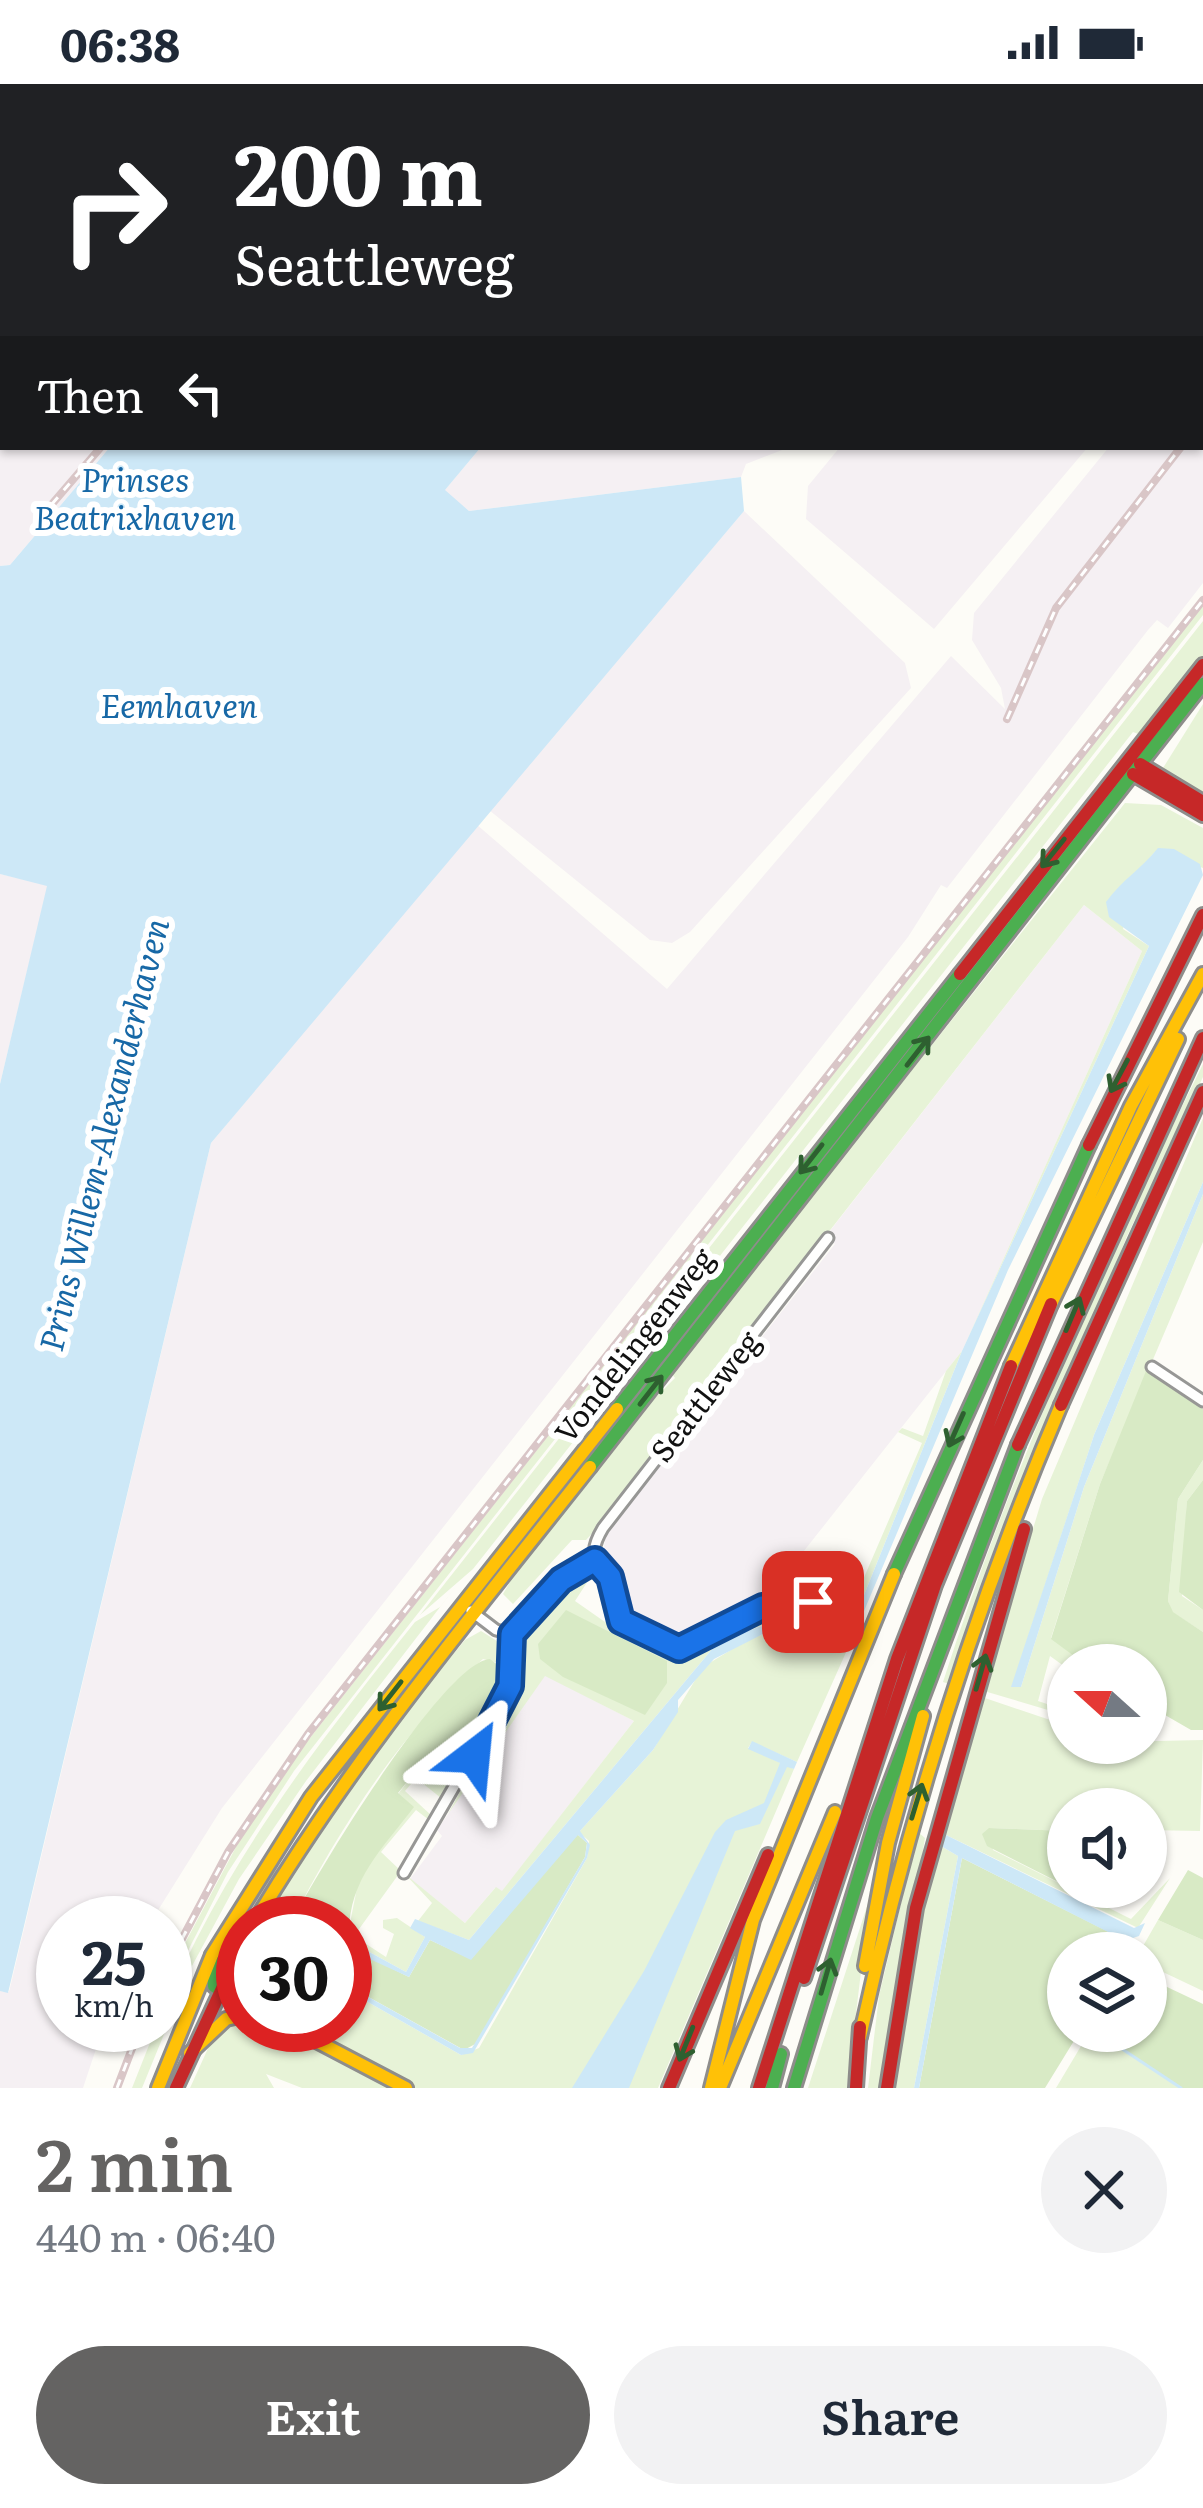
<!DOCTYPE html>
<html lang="en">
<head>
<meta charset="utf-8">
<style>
  :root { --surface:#fff; --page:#f2f2f3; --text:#1f2937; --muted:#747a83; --accent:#646362 }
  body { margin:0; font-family:Literata,serif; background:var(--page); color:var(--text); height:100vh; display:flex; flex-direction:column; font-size:45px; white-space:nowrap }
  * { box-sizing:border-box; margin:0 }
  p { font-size:39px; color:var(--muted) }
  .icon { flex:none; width:66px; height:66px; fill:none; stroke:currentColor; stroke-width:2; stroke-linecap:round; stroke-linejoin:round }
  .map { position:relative; height:2004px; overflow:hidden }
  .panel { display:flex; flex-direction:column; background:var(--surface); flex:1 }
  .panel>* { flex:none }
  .hud { position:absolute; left:0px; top:0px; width:1203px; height:366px; box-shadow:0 3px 9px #0004; background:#202124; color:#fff; overflow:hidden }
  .needle { width:78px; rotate:291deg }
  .tools { position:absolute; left:1047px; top:1560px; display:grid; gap:24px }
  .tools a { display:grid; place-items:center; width:120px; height:120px; border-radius:50%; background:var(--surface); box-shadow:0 3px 9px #0004; font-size:60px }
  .speed { position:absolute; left:36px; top:1812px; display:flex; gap:24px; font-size:60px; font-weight:700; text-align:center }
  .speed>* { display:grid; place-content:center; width:156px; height:156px; border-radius:50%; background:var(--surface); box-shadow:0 3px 9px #0004; line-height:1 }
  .speed small { font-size:30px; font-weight:400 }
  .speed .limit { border:18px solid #d22; background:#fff; color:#111 }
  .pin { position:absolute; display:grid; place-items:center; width:102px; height:102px; color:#fff; margin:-51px; border-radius:24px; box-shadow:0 6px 18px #0006 }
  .me { position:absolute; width:132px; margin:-66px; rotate:29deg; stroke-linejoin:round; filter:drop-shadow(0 0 9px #0008) }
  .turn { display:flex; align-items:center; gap:42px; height:252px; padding:0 36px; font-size:54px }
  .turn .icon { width:156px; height:156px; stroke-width:2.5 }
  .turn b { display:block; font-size:84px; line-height:102px }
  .then { display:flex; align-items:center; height:114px; padding:0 36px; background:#0003; gap:24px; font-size:45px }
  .round { display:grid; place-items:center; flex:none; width:126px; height:126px; border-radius:63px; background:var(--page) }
  .headline { display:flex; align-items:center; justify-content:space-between; height:204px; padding:0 36px }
  h1 { font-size:72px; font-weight:600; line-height:90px; color:var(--accent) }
  .action { display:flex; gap:24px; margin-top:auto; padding:24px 36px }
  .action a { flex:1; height:138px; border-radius:72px; background:var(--accent); color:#fff; font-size:48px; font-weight:600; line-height:138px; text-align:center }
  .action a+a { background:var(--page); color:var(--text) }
  .status { display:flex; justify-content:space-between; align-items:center; height:84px; padding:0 60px; background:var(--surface); direction:ltr }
  .status svg { height:33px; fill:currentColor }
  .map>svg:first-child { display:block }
</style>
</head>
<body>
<div class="status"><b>06:38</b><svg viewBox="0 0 49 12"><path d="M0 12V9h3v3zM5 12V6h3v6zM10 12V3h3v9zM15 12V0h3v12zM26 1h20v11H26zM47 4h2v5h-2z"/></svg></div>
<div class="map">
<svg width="1203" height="2004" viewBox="0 0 1203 2004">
  <rect width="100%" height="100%" fill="#fdfcf7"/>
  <path fill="#f5f0f3" d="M0 0H418L3 3V363H110L10 481 0 482Z
    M1203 247V499L1168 544 1157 536 1148 546 947 804 941 801 908 853 222 1724 150 1839H63V1941H104L83 2004H0V1907L9 1908 211 1059 476 740 667 905 951 572 1005 625 1001 604 972 556 974 529 1109 363H1200Z
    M481 363H790L746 380 741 393 469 427 444 407Z
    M840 363H1088L934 545 806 435 808 402Z
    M744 427 905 579 911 604 690 848 672 859 650 856 489 726Z
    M0 790 48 801 0 1000Z
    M1084 821 1142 867 962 1267 762 1520 731 1531 689 1560H673L628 1537 604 1467 605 1452 835 1160 826 1152Z
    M545 1591 634 1637 502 1808 495 1804 465 1839 410 1795 442 1752 437 1746Z"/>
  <path fill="#e7f3d7" d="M1203 520V531L294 1687 228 1788 165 1912V1897L245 1746 291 1678Z
    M1203 537V573L1141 651 1133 648 473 1485 420 1531Z
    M1203 620V710L1163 684Z
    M1125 719 1161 721 1203 744V784L1155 768 1135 791 1123 845 1149 862 962 1267 854 1536C799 1529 761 1536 713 1564L469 1856 418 1837 432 1819 405 1790 465 1839 496 1803 502 1807 634 1637 545 1592 448 1730 512 1610 519 1558 567 1498 595 1486 575 1517 605 1538 613 1529 621 1542 681 1569 735 1539 777 1524 850 1526 922 1359 898 1348 902 1344 923 1352 946 1287 962 1267 1142 867 1084 821 600 1441 586 1456H572L513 1520 503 1510 525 1472 631 1338 675 1294 672 1290 683 1273Z
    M1093 728 1098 732 510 1477 566 1396Z
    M1203 980V993L1127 1152 949 1600 943 1598C1011 1386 1104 1180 1203 980Z
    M1203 1034V1098L1094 1351 1012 1602 1021 1603 1084 1403 1203 1110V1158L1100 1400 1051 1554 1086 1581 1068 1585 1050 1572 1038 1617 1068 1627V1632L984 1607 1042 1415Z
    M1203 1376V1396L1187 1417 1182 1512 1203 1526V1548L1172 1528 1168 1517 1178 1415Z
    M464 1492 306 1697 239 1795 192 1882 142 2004H132L157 1941H165C165 1911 183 1883 196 1856 255 1740 334 1639 415 1538L440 1523Z
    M807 1541 856 1546 797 1678 752 1658 748 1664 794 1685 658 2004H415L296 1941H345V1905L461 1971 479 1964 587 1774 589 1757 579 1748 653 1666 703 1583 752 1553Z
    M481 1547 505 1562 504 1606 441 1714 416 1694 405 1707 432 1732 429 1736 416 1726 381 1768 401 1787 354 1852 386 1873 394 1850 383 1844V1836L397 1834 425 1853 406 1888 353 1859 348 1849 360 1789 413 1723 398 1710 415 1688 438 1701C463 1669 504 1623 502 1580L483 1575C403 1645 339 1744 291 1839H259L359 1684 465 1556Z
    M982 1613 1068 1642V1659L1203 1656 1200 1747 1146 1746V1725H1068V1747L989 1744 993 1766 1131 1835 1170 1794 1138 1844 944 1750Z
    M918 1748 925 1754 883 2004H868L879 1912Z
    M941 1762 958 1772 914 2004H894L918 1844Z
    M870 1813 847 2004H808Z
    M1158 1836 1203 1856V1907L1146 1880V1869H1139Z
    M243 1936V1941H274L288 1948 392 2004H302L266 1990 274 2004H190L215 1949Z
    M1090 1947H1095L1181 2004H1056Z"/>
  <path fill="#d8eac5" d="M1146 1287 1203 1325V1376L1178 1415 1168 1517 1173 1528 1203 1548V1646H1191L1146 1620V1581H1086L1051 1555 1100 1400Z
    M1203 1396V1526L1179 1508 1187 1417Z
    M566 1526 667 1577V1599L645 1631 563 1593 540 1575 538 1560Z
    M490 1575 503 1585C494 1628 466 1668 438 1701L415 1688 398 1709 414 1723C379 1769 343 1801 350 1864L409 1893 430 1856 471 1875 577 1750 587 1759 585 1773 477 1959 464 1966 345 1900V1839H291C314 1793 444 1578 490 1575Z
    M989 1744 1068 1747V1803L987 1762 982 1750Z
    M962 1774 1113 1850 1110 1869H1068V1947H1080L1045 2004H919Z
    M1188 1786 1203 1794V1856L1158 1836Z
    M1146 1893 1203 1920V2004H1181L1095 1947H1146Z"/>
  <path fill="#cde8f7" d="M110 363H481L445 406 469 427 741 393 744 427 211 1059 8 1909 0 1907V1000L47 802 0 790V482L10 481Z
    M1158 764 1174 765 1200 780 1203 791 1008 1186 856 1546 807 1541 771 1546 714 1575 678 1616V1628L653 1666 580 1747 590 1761 587 1774 473 1969 461 1971 345 1905V1900L460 1964H472L585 1773 587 1759 578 1751 471 1876 430 1856 409 1893 352 1867 348 1849 353 1859 406 1888 425 1853 410 1844 415 1835 469 1856 713 1564C762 1535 799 1532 854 1536L962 1267 1149 862 1109 833 1106 818C1123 795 1140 786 1158 764Z
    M1203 1098V1110L1084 1403 1021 1603H1011L1094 1351Z
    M752 1657 797 1678 794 1685 787 1683 760 1740 735 1747 629 2004H572L644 1887 715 1748 726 1736 764 1719 780 1679 748 1665Z
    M944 1750 1134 1844 1145 1839 1139 1852 1127 1856 1126 1869H1110L1112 1850 962 1774 919 2004H914L958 1772 941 1762Z"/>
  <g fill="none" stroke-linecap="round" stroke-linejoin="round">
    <path stroke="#cde8f7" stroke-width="3" d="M1095 1947 1181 2004"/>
    <g stroke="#979795" stroke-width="15">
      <path id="street" d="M1152 1283 1203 1317
        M813 1518 751 1528 686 1564H673L621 1537C615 1524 616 1510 611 1497 602 1473 584 1476 603 1444L828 1154
        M471 1527 496 1546 512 1550
        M404 1789 506 1613 512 1550 561 1496 595 1476"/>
    </g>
    <g stroke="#8e8d8b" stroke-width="18">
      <path id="fast" d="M617 1325 960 890
        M590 1383 1203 600
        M894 1490 1089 1061
        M212 1871 214 1902 243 1921
        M772 2004 781 1970
        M794 2004 877 1734 1018 1361"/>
    </g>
    <g stroke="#8e8d8b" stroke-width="18">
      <path id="slow" d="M1051 1220 1178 955
        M1011 1282 1131 1022 1203 890
        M254 1839C351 1676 473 1531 590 1383
        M865 1882 888 1759 923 1632
        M286 1941 406 2004
        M860 1953C908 1735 973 1527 1061 1321
        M190 1969 226 1935 243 1931
        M158 2004 212 1871 311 1713 617 1325
        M711 2004 753 1836 894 1490
        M720 2004 835 1728"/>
    </g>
    <g stroke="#8e8d8b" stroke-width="18">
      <path id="jam" d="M1140 680 1203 718
        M1133 690 1203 731
        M960 890 1203 581
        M1089 1061 1203 831
        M1061 1321 1203 1008
        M1018 1361 1203 954
        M804 1894 935 1501 1051 1220
        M176 2004 243 1859
        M669 2004 768 1771
        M759 2004 897 1575 1011 1282
        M856 2004 860 1943
        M887 2004 916 1824 1024 1445"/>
    </g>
    <use href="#street" stroke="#fffffe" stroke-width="9"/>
    <use href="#fast" stroke="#4caf50" stroke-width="12"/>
    <use href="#slow" stroke="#ffc107" stroke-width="12"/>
    <use href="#jam" stroke="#c62828" stroke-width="12"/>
    <g stroke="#d9c6c7" stroke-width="8">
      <path id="rail" d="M401 3 404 0
        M0 4 5 0
        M1200 339 1203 335
        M52 420 101 363
        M1007 635 1056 524 1181 363
        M165 1887 228 1768 308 1650 1203 516
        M117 2004 141 1941"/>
    </g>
    <use href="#rail" stroke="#fff" stroke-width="3" stroke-dasharray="9" stroke-linecap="butt"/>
  </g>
  <defs><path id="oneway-shaft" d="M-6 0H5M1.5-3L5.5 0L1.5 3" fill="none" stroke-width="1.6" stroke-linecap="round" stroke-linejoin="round" transform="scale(3)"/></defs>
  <g stroke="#2e6030">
    <use href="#oneway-shaft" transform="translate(1053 769) rotate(129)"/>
    <use href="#oneway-shaft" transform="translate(918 967) rotate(-52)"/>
    <use href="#oneway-shaft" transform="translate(1119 992) rotate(118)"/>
    <use href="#oneway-shaft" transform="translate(811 1075) rotate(128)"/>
    <use href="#oneway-shaft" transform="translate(1073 1230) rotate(-67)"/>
    <use href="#oneway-shaft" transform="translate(651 1306) rotate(-52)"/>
    <use href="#oneway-shaft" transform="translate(956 1346) rotate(114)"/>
    <use href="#oneway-shaft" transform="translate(981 1588) rotate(-74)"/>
    <use href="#oneway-shaft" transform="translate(390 1612) rotate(128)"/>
    <use href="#oneway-shaft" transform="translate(917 1717) rotate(-73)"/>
    <use href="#oneway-shaft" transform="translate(826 1892) rotate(-74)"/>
    <use href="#oneway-shaft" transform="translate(686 1960) rotate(112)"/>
  </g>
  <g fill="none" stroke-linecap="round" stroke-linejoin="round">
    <g stroke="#114b97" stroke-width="30">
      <path id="route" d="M474 1672 510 1602 512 1550 561 1496 595 1476 610 1493 621 1537 679 1565 763 1523 813 1518"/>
    </g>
    <use href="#route" stroke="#1a73e8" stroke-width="21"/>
  </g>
  <g text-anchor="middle" stroke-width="12" stroke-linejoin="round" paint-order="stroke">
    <g font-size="30" fill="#111" stroke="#fff">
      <text transform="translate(635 1262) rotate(-52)" y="10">Vondelingenweg</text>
      <text transform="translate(706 1313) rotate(-52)" y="10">Seattleweg</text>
    </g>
    <g font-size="33" font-style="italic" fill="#1768a6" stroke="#fff">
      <text x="135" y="408">Prinses<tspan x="135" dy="38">Beatrixhaven</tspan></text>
      <text x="179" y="634">Eemhaven</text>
      <text transform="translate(104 1051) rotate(-76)" y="12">Prins Willem-Alexanderhaven</text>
    </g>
  </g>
</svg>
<div class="tools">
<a><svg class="needle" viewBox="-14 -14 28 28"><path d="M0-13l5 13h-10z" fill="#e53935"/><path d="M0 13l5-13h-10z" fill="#747a83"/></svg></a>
<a><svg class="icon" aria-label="sound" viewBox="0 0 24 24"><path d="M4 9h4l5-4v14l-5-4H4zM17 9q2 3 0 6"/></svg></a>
<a><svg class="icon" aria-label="layers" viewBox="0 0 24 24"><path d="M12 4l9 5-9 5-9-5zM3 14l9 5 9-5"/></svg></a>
</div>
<div class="speed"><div>25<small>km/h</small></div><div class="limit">30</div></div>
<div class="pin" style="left:813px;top:1518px;background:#d93025"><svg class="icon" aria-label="arrive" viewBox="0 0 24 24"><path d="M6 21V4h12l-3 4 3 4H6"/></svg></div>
<svg class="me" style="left:474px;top:1672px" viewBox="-20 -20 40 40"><path d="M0-17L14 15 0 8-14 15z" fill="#1a73e8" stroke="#fff" stroke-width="4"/></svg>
<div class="hud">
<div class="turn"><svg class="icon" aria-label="right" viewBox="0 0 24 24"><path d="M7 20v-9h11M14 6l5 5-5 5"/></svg><div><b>200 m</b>Seattleweg</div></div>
<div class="then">Then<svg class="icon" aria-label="left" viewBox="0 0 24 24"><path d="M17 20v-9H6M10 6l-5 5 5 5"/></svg></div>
</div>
</div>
<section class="panel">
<div class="headline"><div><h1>2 min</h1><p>440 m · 06:40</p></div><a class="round"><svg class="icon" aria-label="close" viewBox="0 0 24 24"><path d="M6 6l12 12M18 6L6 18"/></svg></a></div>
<div class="action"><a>Exit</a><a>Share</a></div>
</section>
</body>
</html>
